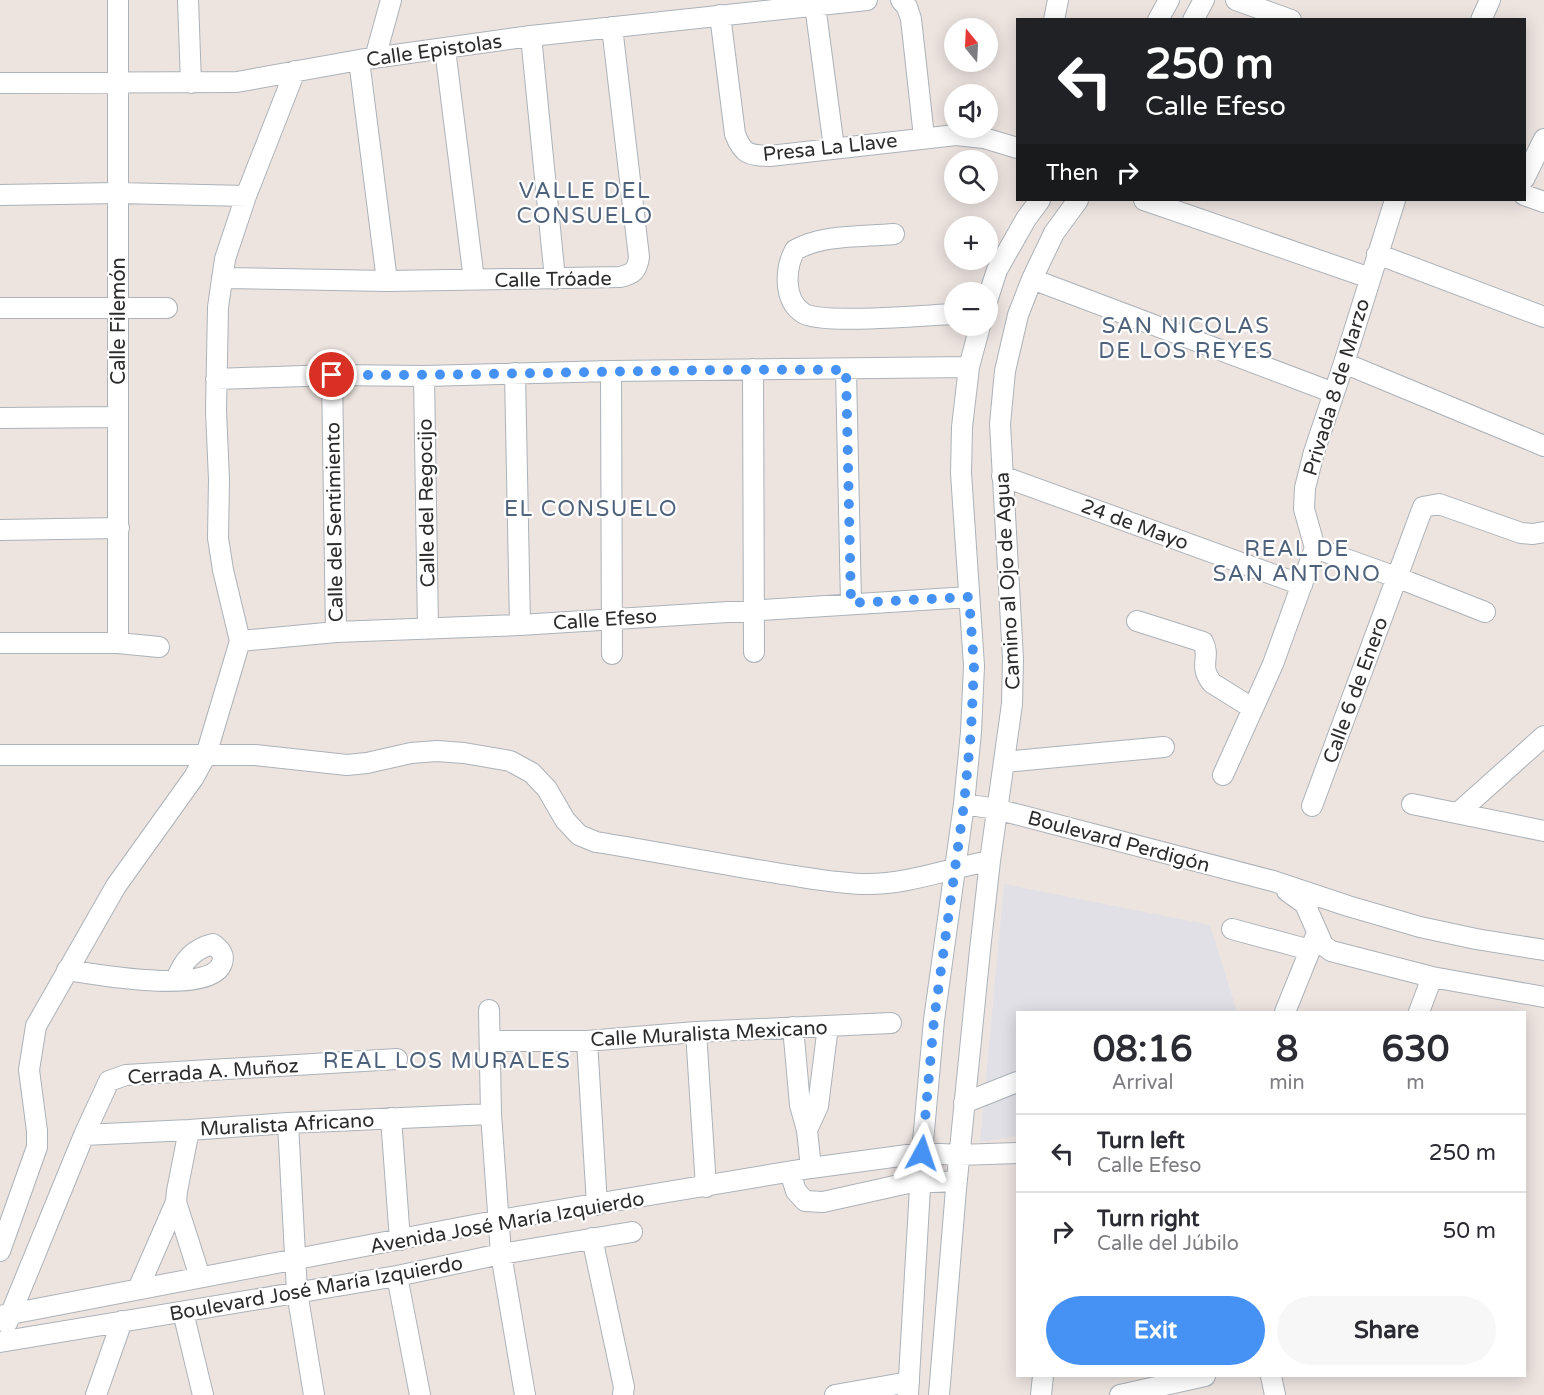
<!DOCTYPE html>
<html lang="en">
<head>
<meta charset="utf-8">
<style>
  :root { --surface:#fff; --page:#f7f7f7; --text:#2b2b33; --muted:#7c7c81; --line:#e1e1e2; --accent:#4692f4 }
  body { margin:0; font-family:"Varela Round",sans-serif; background:var(--page); color:var(--text); height:100vh; display:flex; flex-direction:column; font-size:22px; white-space:nowrap }
  * { box-sizing:border-box; margin:0 }
  p { font-size:20px; color:var(--muted) }
  .icon { flex:none; width:33px; height:33px; fill:none; stroke:currentColor; stroke-width:2; stroke-linecap:round; stroke-linejoin:round }
  .map { position:relative; flex:1; overflow:hidden }
  .side { position:absolute; left:1016px; top:1011px; width:510px; height:366px; display:flex; flex-direction:column; background:var(--surface); border-radius:0px; box-shadow:0 3px 15px #0003 }
  .side>* { flex:none }
  .banner { position:absolute; left:1016px; top:18px; width:510px; height:183px; border-radius:0px; box-shadow:0 3px 15px #0003; background:#202124; color:#fff; overflow:hidden }
  .needle { width:39px; rotate:342deg }
  .tools { position:absolute; left:944px; top:18px; display:grid; gap:12px }
  .tools a { display:grid; place-items:center; width:54px; height:54px; border-radius:50%; background:var(--surface); box-shadow:0 3px 15px #0003; font-size:30px }
  .pin { position:absolute; display:grid; place-items:center; width:51px; height:51px; color:#fff; margin:-26px; border:3px solid #fff; border-radius:50%; box-shadow:0 2px 6px #0007 }
  .me { position:absolute; width:66px; margin:-33px; rotate:5deg; stroke-linejoin:round; filter:drop-shadow(0 0 4px #0008) }
  .turn { display:flex; align-items:center; gap:21px; height:126px; padding:0 30px; font-size:27px }
  .turn .icon { width:78px; height:78px; stroke-width:2.5 }
  .turn b { display:block; font-size:42px; line-height:51px }
  .then { display:flex; align-items:center; height:57px; padding:0 30px; background:#0003; gap:12px; font-size:22px }
  .eta { display:flex; justify-content:space-evenly; align-items:center; height:102px; text-align:center }
  .eta b { font-size:36px; font-weight:800; line-height:42px }
  .button { display:flex; gap:12px; margin-top:auto; padding:12px 30px }
  .button a { flex:1; height:69px; border-radius:36px; background:var(--accent); color:#fff; font-size:24px; font-weight:800; line-height:69px; text-align:center }
  .button a+a { background:var(--page); color:var(--text) }
  ul { padding:0; list-style:none }
  li { display:flex; align-items:center; gap:18px; height:78px; padding:0 30px; border-top:2px solid var(--line) }
  li div { flex:1 }
  li b { display:block; font-size:22px }
  li em { font-style:normal }
  .map>svg:first-child { display:block }
</style>
</head>
<body>
<div class="map">
<svg width="1544" height="1395" viewBox="0 0 1544 1395">
  <rect width="100%" height="100%" fill="#ede4e0"/>
  <path fill="#e0e0e6" d="M1004 884 1210 925 1237 1012H1017V1136L980 1142Z"/>
  <g fill="none" stroke-linecap="round" stroke-linejoin="round">
    <g stroke="#acb2b8" stroke-width="22">
      <path id="minor" d="M188 0 191 83
        M901 0 907 7 911 19 924 137
        M1236 0 1291 20
        M815 5 834 148
        M720 15 735 134C743 155 749 155 770 156L956 135 984 138 1017 148
        M1054 20 1058 0
        M1158 20 1169 0
        M1193 20 1204 0
        M1481 20 1490 0
        M531 36 555 279
        M445 49 474 280
        M375 58 391 0
        M359 60 387 281
        M0 83 237 82 359 60 531 36 867 0
        M1524 179 1544 139
        M0 195 118 193 246 196
        M1524 195 1544 202
        M1144 200 1370 278
        M894 234C862 237 824 234 795 250 785 268 783 300 803 313 821 325 927 315 954 314
        M1377 254 1544 317
        M222 278 387 281 620 277C633 274 637 271 639 257L612 27
        M1032 279 1334 393
        M987 301 997 270 1026 219 1040 200
        M0 308H167
        M1344 363 1544 446
        M753 369 754 652
        M846 370 851 603
        M611 371 612 654
        M515 373 520 625
        M332 375 336 632
        M424 376 428 629
        M216 379 332 375 424 376 611 371 969 367
        M0 418 118 417
        M1002 476 1302 585
        M0 530 119 528
        M1315 548 1396 577 1485 612
        M1137 621 1203 642C1211 657 1198 666 1212 683L1252 708
        M240 641 336 632 520 625 969 597
        M0 643H118L159 647
        M118 643V0
        M0 755H255L347 765 367 763 411 753 437 751 464 753 510 761 532 773 547 789 565 820 579 835 596 842C658 852 720 864 782 874 810 878 839 884 868 884 909 884 950 868 990 861
        M1004 762 1164 747
        M1223 775 1273 664 1315 548 1304 509 1305 488 1314 452 1344 363 1395 200
        M964 804 996 809 1273 881 1348 906 1420 927 1476 939 1544 950
        M1412 804 1544 831
        M1312 806 1423 507 1439 504 1521 533 1533 534 1544 532
        M1458 813 1544 736
        M1287 891 1305 904 1323 945 1331 951 1432 977 1544 997
        M1232 929 1310 950
        M67 970C93 974 212 996 222 963 225 954 220 950 213 944 193 949 183 961 176 980
        M489 1010 491 1114 501 1254 525 1395
        M1285 1012 1317 933
        M1419 1012 1432 977
        M793 1027 800 1105 807 1130 811 1168
        M696 1032 706 1187
        M491 1041H587L696 1032 891 1023
        M587 1041 597 1205
        M964 1103 1017 1082
        M391 1118 400 1240
        M288 1123 297 1292 314 1395
        M189 1130 177 1191 176 1202 200 1277
        M807 1130 818 1106 828 1026
        M84 1135 189 1130 288 1123 491 1114
        M790 1172 796 1191 805 1201 823 1202 908 1183 957 1181
        M592 1238 624 1387 623 1395
        M0 1251 37 1147V1131L29 1070 36 1026 116 886 194 777 206 755 240 641 223 570 218 538 219 480 216 411 218 307 225 259 246 196 295 71
        M397 1276 420 1395
        M138 1289 176 1202
        M183 1312 203 1395
        M0 1316 500 1220 811 1168 922 1153 959 1155 1017 1153
        M7 1323 84 1135 109 1081 126 1075 397 1059
        M0 1342 397 1276 501 1254 632 1232
        M1271 1376 1275 1395
        M96 1395 122 1321
        M835 1395 909 1382
        M908 1395 922 1153 934 1020 964 804 971 732 974 666 961 473 962 427 969 367 980 326
        M939 1395 956 1189 980 950 990 861 1012 704 1013 659 1000 424 1005 371 1018 315 1032 279 1054 233 1078 200
        M1041 1395 1043 1376
        M1120 1395 1205 1376"/>
    </g>
    <use href="#minor" stroke="#fff" stroke-width="20"/>
  </g>
  <g fill="none" stroke-linecap="round" stroke-linejoin="round">
    <path stroke="#4692f4" stroke-width="10" stroke-dasharray="0 18" d="M332 375C503 376 674 368 846 370L851 603 969 597 974 666 971 732 964 804 934 1020 922 1153"/>
  </g>
  <g text-anchor="middle" stroke-width="4.5" stroke-linejoin="round" paint-order="stroke">
    <g font-size="20" fill="#2c2c2c" stroke="#fff">
      <text transform="translate(434 50) rotate(-8)" y="7">Calle Epistolas</text>
      <text transform="translate(830 147) rotate(-6)" y="7">Presa La Llave</text>
      <text transform="translate(553 279) rotate(-1)" y="7">Calle Tróade</text>
      <text transform="translate(118 321) rotate(-90)" y="7">Calle Filemón</text>
      <text transform="translate(1336 387) rotate(-73)" y="7">Privada 8 de Marzo</text>
      <text transform="translate(426 503) rotate(-91)" y="7">Calle del Regocijo</text>
      <text transform="translate(334 522) rotate(-91)" y="7">Calle del Sentimiento</text>
      <text transform="translate(1135 524) rotate(20)" y="7">24 de Mayo</text>
      <text transform="translate(1007 581) rotate(-93)" y="7">Camino al Ojo de Agua</text>
      <text transform="translate(605 619) rotate(-4)" y="7">Calle Efeso</text>
      <text transform="translate(1355 690) rotate(-70)" y="7">Calle 6 de Enero</text>
      <text transform="translate(1119 841) rotate(15)" y="7">Boulevard Perdigón</text>
      <text transform="translate(709 1033) rotate(-3)" y="7">Calle Muralista Mexicano</text>
      <text transform="translate(213 1071) rotate(-4)" y="7">Cerrada A. Muñoz</text>
      <text transform="translate(287 1124) rotate(-3)" y="7">Muralista Africano</text>
      <text transform="translate(507 1222) rotate(-10)" y="7">Avenida José María Izquierdo</text>
      <text transform="translate(316 1288) rotate(-10)" y="7">Boulevard José María Izquierdo</text>
    </g>
    <g font-size="22" letter-spacing="1.5" fill="#4e627c" stroke="#fff">
      <text x="585" y="198">VALLE DEL<tspan x="585" dy="25">CONSUELO</tspan></text>
      <text x="1186" y="333">SAN NICOLAS<tspan x="1186" dy="25">DE LOS REYES</tspan></text>
      <text x="591" y="516">EL CONSUELO</text>
      <text x="1297" y="556">REAL DE<tspan x="1297" dy="25">SAN ANTONO</tspan></text>
      <text x="447" y="1068">REAL LOS MURALES</text>
    </g>
  </g>
</svg>
<div class="tools">
<a><svg class="needle" viewBox="-14 -14 28 28"><path d="M0-13l5 13h-10z" fill="#e53935"/><path d="M0 13l5-13h-10z" fill="#7c7c81"/></svg></a>
<a><svg class="icon" aria-label="sound" viewBox="0 0 24 24"><path d="M4 9h4l5-4v14l-5-4H4zM17 9q2 3 0 6"/></svg></a>
<a><svg class="icon" aria-label="search" viewBox="0 0 24 24"><circle cx="10" cy="10" r="6"/><path d="M15 15l6 6"/></svg></a>
<a>+</a>
<a>−</a>
</div>
<div class="pin" style="left:332px;top:375px;background:#d93025"><svg class="icon" aria-label="arrive" viewBox="0 0 24 24"><path d="M6 21V4h12l-3 4 3 4H6"/></svg></div>
<svg class="me" style="left:922px;top:1153px" viewBox="-20 -20 40 40"><path d="M0-17L14 15 0 8-14 15z" fill="#4692f4" stroke="#fff" stroke-width="4"/></svg>
<div class="banner">
<div class="turn"><svg class="icon" aria-label="left" viewBox="0 0 24 24"><path d="M17 20v-9H6M10 6l-5 5 5 5"/></svg><div><b>250 m</b>Calle Efeso</div></div>
<div class="then">Then<svg class="icon" aria-label="right" viewBox="0 0 24 24"><path d="M7 20v-9h11M14 6l5 5-5 5"/></svg></div>
</div>
<section class="side">
<div class="eta">
<div><b>08:16</b><p>Arrival</p></div>
<div><b>8</b><p>min</p></div>
<div><b>630</b><p>m</p></div>
</div>
<ul>
<li><svg class="icon" aria-label="left" viewBox="0 0 24 24"><path d="M17 20v-9H6M10 6l-5 5 5 5"/></svg><div><b>Turn left</b><p>Calle Efeso</p></div><em>250 m</em></li>
<li><svg class="icon" aria-label="right" viewBox="0 0 24 24"><path d="M7 20v-9h11M14 6l5 5-5 5"/></svg><div><b>Turn right</b><p>Calle del Júbilo</p></div><em>50 m</em></li>
</ul>
<div class="button"><a>Exit</a><a>Share</a></div>
</section>
</div>
</body>
</html>
